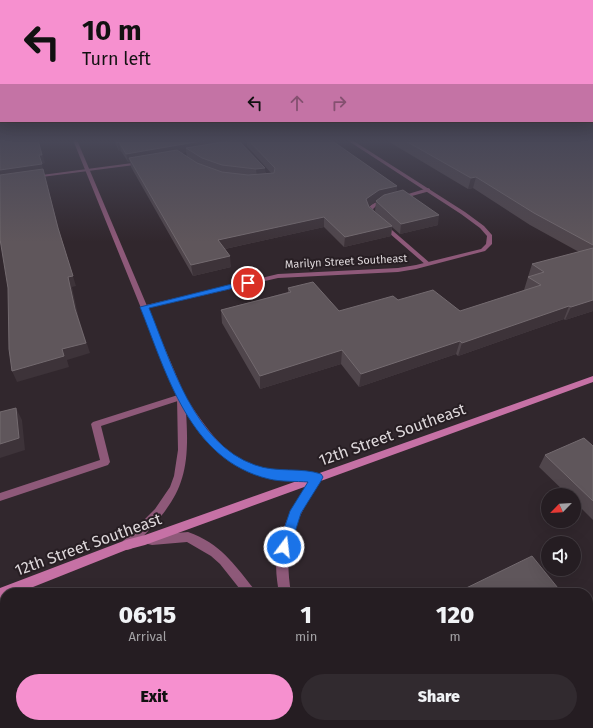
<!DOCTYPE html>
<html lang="en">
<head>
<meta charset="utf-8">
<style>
  :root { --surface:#251d22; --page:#312a2f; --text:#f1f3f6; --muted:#a3a2a5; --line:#423b40; --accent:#f690cf }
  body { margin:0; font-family:"Fira Sans",sans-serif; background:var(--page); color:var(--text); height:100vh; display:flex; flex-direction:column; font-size:15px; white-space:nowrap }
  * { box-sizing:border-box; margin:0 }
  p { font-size:13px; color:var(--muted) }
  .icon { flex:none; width:22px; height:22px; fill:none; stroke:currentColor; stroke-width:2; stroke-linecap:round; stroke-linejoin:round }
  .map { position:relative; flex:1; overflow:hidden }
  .side { position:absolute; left:0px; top:588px; width:593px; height:140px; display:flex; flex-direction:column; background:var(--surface); border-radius:16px 16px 0 0; box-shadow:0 4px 16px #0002,0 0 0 1px var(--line) }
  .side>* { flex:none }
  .guide { position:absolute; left:0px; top:0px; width:593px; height:122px; box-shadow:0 4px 16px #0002,0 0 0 1px var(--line); background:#f690cf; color:#111; overflow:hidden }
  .needle { width:26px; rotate:245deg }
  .buttons { position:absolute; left:541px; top:488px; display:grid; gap:8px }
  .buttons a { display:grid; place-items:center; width:40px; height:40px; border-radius:50%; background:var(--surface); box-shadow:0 4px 16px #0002,0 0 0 1px var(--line); font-size:20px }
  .pin { position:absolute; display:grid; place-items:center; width:34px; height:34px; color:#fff; margin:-17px; border:2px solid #fff; border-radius:50%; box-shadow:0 1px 4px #0007 }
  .me { position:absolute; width:44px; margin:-22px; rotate:15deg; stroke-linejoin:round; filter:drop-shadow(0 0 3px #0008) }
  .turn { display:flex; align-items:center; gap:14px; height:84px; padding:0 16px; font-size:18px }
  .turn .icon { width:52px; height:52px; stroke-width:2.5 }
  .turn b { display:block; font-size:28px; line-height:34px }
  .lanes { display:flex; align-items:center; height:38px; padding:0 16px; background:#0003; justify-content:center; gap:20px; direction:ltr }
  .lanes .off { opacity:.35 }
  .eta { display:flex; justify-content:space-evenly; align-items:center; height:68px; text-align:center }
  .eta b { font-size:24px; font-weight:800; line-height:28px }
  .button { display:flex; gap:8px; margin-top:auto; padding:8px 16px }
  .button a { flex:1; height:46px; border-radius:24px; background:var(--accent); color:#111; font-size:16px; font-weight:800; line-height:46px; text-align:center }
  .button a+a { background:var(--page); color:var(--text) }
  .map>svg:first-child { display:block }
</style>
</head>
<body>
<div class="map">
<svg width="593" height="728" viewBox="0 0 593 728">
  <rect width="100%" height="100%" fill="#31272d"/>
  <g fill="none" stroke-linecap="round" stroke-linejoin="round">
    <path fill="#8e5979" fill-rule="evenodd" d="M428 188 430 189V191L401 199 398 197Z
      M384 200 389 201 376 206 373 209 376 216 371 217 367 209C372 203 377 202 384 200Z
      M381 224H385L430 263V265H426L381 226Z
      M181 394 184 395 185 397 184 399 101 426 110 462 108 465 0 501V493L100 460 91 424 93 422Z
      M593 651V664L588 667V653Z
      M449 723H480L478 728H451Z"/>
    <path fill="#8e5979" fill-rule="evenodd" d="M347 140H352L465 212 484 226 492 235V244L485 251 416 269 398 272 278 278 144 309 140 307 142 306 278 274 398 268 416 265 481 249 486 244 487 236 480 228 461 214Z
      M140 162H142V164L34 178 32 177 34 176Z"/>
    <path fill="#8e5979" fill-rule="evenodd" d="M73 140H77L185 396C203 423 225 459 259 467 278 472 298 472 317 473L321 474 322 477C318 485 312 493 308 501 289 535 285 555 291 593H279C277 581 275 569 277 556 279 529 295 503 309 481 297 480 284 480 272 478 232 472 208 444 186 412 191 482 179 500 131 549L127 550 123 549 121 545 123 541 155 509 170 487 174 476 178 450 177 397Z
      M188 532C221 544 233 563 254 589L256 593H243L220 564 211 556 187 542 152 545 148 544 146 540 148 536 152 535Z
      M309 723H323L325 728H311Z"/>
    <path fill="#c671a5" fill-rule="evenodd" d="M593 376V382L145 545 126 550 18 593H5V598L0 600V588L126 540 145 535Z"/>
  </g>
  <path fill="#50464c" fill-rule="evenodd" d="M114 140H331L397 186 396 192 438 225 400 234 392 227 391 236 344 247 324 227 225 249 231 267 193 276 131 167 130 162H128L121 151H119ZM247 141V146L271 173H266L241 142ZM186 152 187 157 181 153ZM376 201 375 211 385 220 369 206Z
    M386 140H593V311L565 320 564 319 458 356 456 354 359 387 341 364 260 389 222 323 221 310 288 292V288L339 311 398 300 460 311 525 290H524L532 264 579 252 530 225 473 188 468 189Z
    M593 446V520L574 501V495H568L539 467 545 455Z"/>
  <path fill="#3d3339" d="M38 140 45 163 42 164 44 173 61 237 76 286 72 287 79 319 90 353 67 360 69 367 17 382 12 371 64 356 0 179V170L39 155Z
    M207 140H247V141L191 151 186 148V152L131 162 129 158 130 162H128L126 154Z
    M119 142 121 151H119L117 143Z
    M265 168 266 177 257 178 256 169Z
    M476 177 473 188 468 189 471 178Z
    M397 186 396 195 378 200 366 209V199L379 190Z
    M439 215 438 225 400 234 401 224Z
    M324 217V227L220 250 218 240Z
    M392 226 391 236 344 247 345 237Z
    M230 256 231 267 193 276 191 265Z
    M593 300V311L565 320 571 307Z
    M569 306 564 319 458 356 462 343Z
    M460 341 456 354 359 387 361 374Z
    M342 350 341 364 260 389V376Z
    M16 408 22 420 25 450 0 458V444Z
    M208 723H210L211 728H210Z"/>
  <path fill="#5f565b" stroke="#736a6f" d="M0 140H38L42 155H39L42 164 0 170Z
    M116 140H207L126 154 119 142 117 143Z
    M235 140H238L265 168 256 169 222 165 202 158 186 148Z
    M248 140H331L397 186 379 190 366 199 369 207 392 226 345 237 324 217 218 240 230 256 191 265 129 158 177 150 197 163 222 172 248 175 274 173 275 168Z
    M404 140H585L593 143V245L534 213 476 177 471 178Z
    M43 169 58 228 73 276 68 277 75 309 86 343 62 349 64 356 12 371 9 349 8 288 0 239V175Z
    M403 190 439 215 401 224 376 201 384 195Z
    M593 248V300L571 307 569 306 462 343 460 341 361 374 342 350 260 376 221 310 291 292 288 288 313 282 339 311 393 296 398 300 433 290 460 311 541 285 528 277 544 272 532 264Z
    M16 408 19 438 0 444V412Z
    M584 438 593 446V501L545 455Z
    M532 556 562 593H456Z
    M588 625 593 630 588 633Z
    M5 677V723H208L210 728H0V679Z"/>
  <linearGradient id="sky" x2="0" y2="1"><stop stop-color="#1b1519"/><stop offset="0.58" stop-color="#484757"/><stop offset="1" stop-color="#484757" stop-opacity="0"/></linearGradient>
  <rect width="593" height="242" fill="url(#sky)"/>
  <path fill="#1a73e8" stroke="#114b97" d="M248 280 252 283 251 284 149 308C171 362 194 444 255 465 277 473 301 467 321 474L323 477 321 481 301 513 289 551 284 553 280 551 278 547 290 511 308 482C296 481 281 482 269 479 189 460 167 374 140 307Z"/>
  <g text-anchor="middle" stroke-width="4" stroke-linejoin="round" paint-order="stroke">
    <g font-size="11" fill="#ddd7da" stroke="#271e23">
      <text transform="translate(346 261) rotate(-3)" y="4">Marilyn Street Southeast</text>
    </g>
    <g font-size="16" fill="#ddd7da" stroke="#271e23">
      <text transform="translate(392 434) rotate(-20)" y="6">12th Street Southeast</text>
      <text transform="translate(88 544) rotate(-20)" y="6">12th Street Southeast</text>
    </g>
  </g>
</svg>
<div class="buttons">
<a><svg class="needle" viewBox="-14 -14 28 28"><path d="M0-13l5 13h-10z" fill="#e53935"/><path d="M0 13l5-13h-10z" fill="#a3a2a5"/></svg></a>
<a><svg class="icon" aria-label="sound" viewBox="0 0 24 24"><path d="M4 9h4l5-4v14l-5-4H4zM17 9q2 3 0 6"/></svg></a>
</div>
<div class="pin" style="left:248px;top:283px;background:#d93025"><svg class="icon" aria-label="arrive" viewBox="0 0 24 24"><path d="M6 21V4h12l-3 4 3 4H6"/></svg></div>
<svg class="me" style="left:284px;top:547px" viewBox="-20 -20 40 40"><circle r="17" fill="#1a73e8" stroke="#fff" stroke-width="3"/><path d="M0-11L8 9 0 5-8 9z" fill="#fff"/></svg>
<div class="guide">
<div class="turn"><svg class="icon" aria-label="left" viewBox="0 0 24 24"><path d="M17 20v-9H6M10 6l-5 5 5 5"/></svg><div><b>10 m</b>Turn left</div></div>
<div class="lanes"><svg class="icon" aria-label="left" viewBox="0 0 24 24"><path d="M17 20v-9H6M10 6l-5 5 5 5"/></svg><svg class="icon off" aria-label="ahead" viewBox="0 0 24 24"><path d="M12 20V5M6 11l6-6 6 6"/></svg><svg class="icon off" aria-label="right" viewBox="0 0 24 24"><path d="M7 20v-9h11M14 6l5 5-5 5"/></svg></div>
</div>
<section class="side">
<div class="eta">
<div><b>06:15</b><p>Arrival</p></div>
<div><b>1</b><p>min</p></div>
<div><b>120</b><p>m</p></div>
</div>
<div class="button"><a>Exit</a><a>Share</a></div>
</section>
</div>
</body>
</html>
